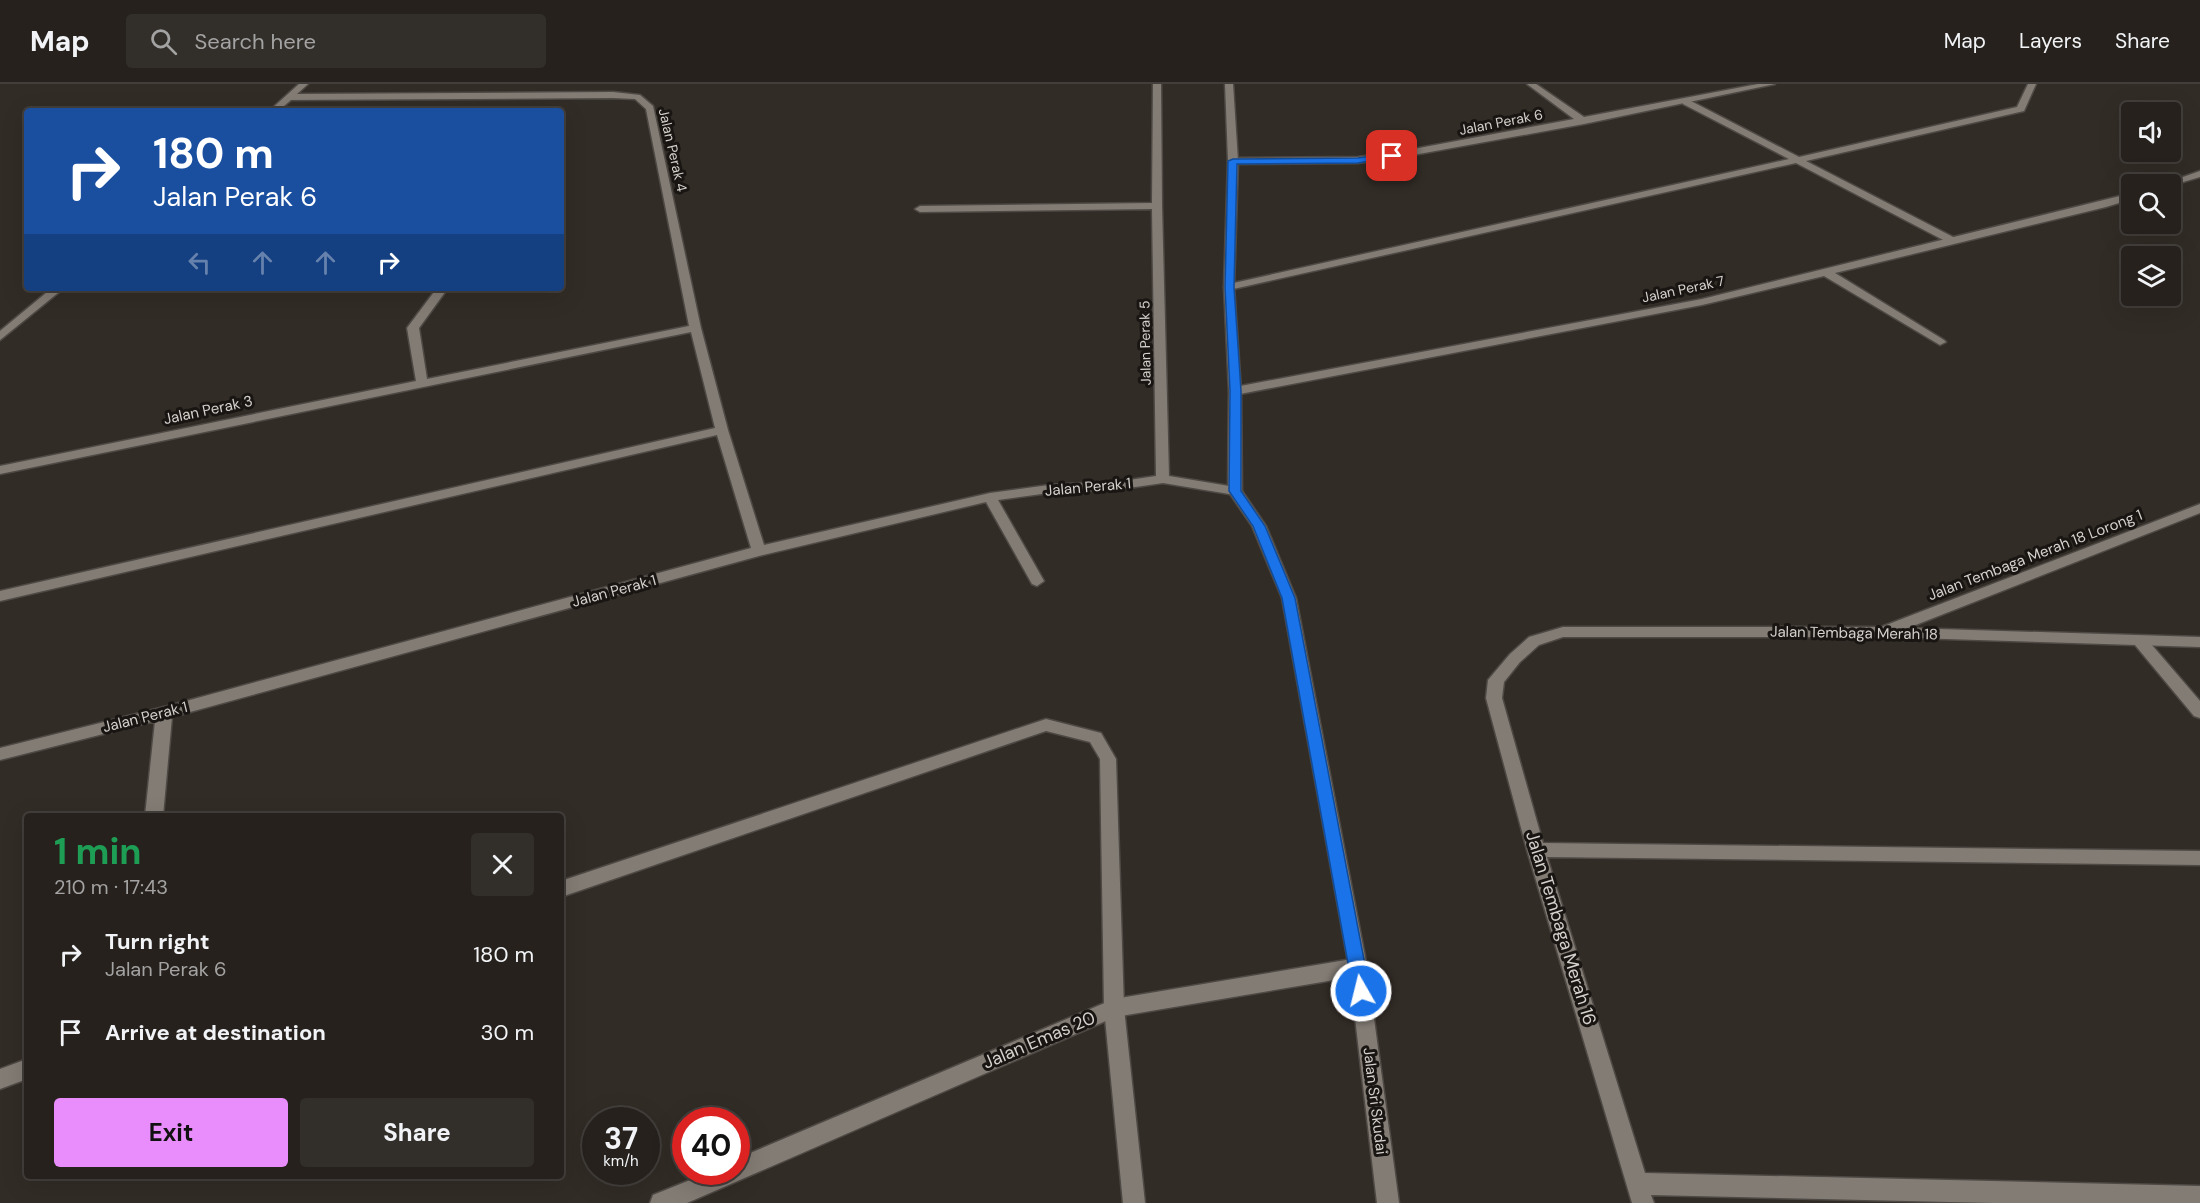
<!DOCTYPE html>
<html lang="en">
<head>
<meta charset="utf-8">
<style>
  :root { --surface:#26211c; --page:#322e29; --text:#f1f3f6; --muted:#a4a3a3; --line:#423e3b; --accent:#ea8dfc }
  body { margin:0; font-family:"DM Sans",sans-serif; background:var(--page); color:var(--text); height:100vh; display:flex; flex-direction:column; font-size:22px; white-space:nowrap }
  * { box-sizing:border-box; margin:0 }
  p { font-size:20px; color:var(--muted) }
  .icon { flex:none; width:33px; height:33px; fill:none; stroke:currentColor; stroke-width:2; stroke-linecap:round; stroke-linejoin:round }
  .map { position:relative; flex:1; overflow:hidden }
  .side { position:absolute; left:24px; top:729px; width:540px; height:366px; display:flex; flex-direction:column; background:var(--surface); border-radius:6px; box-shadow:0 6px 24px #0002,0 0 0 2px var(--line) }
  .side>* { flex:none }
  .guide { position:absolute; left:24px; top:24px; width:540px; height:183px; border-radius:6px; box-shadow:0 6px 24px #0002,0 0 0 2px var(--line); background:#1a4fa0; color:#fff; overflow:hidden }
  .controls { position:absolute; left:2121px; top:18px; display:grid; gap:12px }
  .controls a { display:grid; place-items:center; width:60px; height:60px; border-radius:6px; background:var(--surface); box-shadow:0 6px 24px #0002,0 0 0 2px var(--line); font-size:30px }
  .speed { position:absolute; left:582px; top:1023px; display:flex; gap:12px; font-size:30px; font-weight:700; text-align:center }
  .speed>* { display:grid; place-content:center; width:78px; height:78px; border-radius:50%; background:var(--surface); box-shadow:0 6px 24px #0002,0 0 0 2px var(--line); line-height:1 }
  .speed small { font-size:15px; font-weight:400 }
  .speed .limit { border:9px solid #d22; background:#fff; color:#111 }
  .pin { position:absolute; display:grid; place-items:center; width:51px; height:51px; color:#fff; margin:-26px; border-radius:12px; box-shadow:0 3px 9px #0006 }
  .me { position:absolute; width:66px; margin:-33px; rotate:352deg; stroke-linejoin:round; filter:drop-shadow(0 0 4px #0008) }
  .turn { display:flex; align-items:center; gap:21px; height:126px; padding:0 30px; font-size:27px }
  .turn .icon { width:78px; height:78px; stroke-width:2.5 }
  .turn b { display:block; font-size:42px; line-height:51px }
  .lanes { display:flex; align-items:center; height:57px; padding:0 30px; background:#0003; justify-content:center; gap:30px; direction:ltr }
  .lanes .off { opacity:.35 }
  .round { display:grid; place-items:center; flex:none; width:63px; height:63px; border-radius:6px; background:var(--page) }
  .headline { display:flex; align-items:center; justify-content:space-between; height:102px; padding:0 30px }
  h1 { font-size:36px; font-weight:700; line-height:45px; color:#1e9e55 }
  .primary-button { display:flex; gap:12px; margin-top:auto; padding:12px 30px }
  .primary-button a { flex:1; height:69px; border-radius:6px; background:var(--accent); color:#111; font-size:24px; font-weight:700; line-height:69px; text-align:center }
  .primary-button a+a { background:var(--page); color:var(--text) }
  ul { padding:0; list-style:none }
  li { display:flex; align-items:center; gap:18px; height:78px; padding:0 30px }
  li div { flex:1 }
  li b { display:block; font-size:22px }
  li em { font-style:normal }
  header { display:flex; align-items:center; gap:36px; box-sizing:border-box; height:84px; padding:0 30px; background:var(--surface); border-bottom:2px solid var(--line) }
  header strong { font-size:28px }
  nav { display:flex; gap:33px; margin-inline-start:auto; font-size:21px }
  .search { width:420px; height:54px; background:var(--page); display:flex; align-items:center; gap:15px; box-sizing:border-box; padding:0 21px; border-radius:6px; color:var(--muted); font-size:22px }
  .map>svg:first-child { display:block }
</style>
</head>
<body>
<header>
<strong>Map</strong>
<div class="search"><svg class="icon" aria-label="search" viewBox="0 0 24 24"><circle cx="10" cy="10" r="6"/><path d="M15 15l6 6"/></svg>Search here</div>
<nav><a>Map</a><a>Layers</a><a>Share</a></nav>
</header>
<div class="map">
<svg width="2200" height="1119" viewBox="0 0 2200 1119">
  <rect width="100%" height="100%" fill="#322c26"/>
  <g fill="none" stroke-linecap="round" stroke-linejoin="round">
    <g stroke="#4e4944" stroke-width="3">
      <path id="service" d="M2028 0H2036L2024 27 1806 77 1957 155V159H1949L1796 79 1229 206 1224 203 1229 200 1789 75 1683 20V16H1689L1799 73 2017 23Z
        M2140 552 2145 553 2200 617V634L2194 632 2135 561 2133 557 2135 553Z
        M1046 635 1101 649 1116 675 1124 924 1145 1119H1123L1104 924 1100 675 1090 658 1046 647 561 813V797Z
        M27 975V995L0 1005V985Z"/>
    </g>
    <g stroke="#4e4944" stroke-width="3">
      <path id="minor" d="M299 0H308L297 10 613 8 640 11 653 22 701 244 728 346 764 461 990 409 1049 401 1122 397 1156 392 1152 125 920 128 915 125 920 122 1152 119 1153 0H1161L1162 122 1169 392 1235 403 1242 407 1235 411 1163 399 1122 405 1049 409 998 416 1044 497 1037 502 1032 500 986 418 759 472 172 633 163 732H145L155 637 0 676V664L164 623 751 464 717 351 0 517V507L715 344 691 248 0 390V382L416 297 407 244 437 204H448L419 244 427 295 689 242 646 25 635 15 613 14 291 16 278 27H269Z
        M1527 0H1536L1584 33 1758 0H1775L1584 40 1408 72 1358 79 1233 80 1228 77 1233 74 1358 73 1408 66 1574 35Z
        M2200 87V93L2170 102 2163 100Z
        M2132 109V115L2106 123 1835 189 1944 256 1946 258 1940 261 1824 192 1702 221 1235 311 1229 307 1235 303 1702 215Z
        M52 204H64L0 256V247Z
        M2200 420V429L1908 544 2200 553V563L1882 553H1563L1539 561 1520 578 1504 598 1502 614 1543 759 2200 767V781L1547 773 1645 1089 2200 1102V1119H1993L1651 1111 1654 1119H1632L1527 766 1486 614 1488 596 1510 570 1529 553 1563 543H1881Z
        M1358 874 1365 877 1367 883 1365 889 1358 892 1115 933 687 1119H650L653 1111 710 1088H736V1075L1114 915Z"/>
    </g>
    <g stroke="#4e4944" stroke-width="3">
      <path id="tertiary" d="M1225 0H1233L1238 77 1234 203 1241 307 1242 407 1266 442 1296 514 1367 883 1399 1119H1377L1349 883 1282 514 1252 442 1228 407 1229 307 1224 203 1228 77Z"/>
    </g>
    <use href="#service" fill="#837c75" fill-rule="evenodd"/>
    <use href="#minor" fill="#837c75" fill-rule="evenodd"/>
    <use href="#tertiary" fill="#837c75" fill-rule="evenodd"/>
  </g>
  <path fill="#1a73e8" stroke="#114b97" stroke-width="1.5" d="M1392 69 1396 72 1394 73 1358 79 1237 80 1234 203 1241 307V407L1265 442 1295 514 1370 907 1367 913 1361 915 1355 913 1353 907 1282 514 1253 442 1229 407 1230 307 1225 203 1228 77 1233 75 1358 74Z"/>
  <g text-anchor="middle" stroke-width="6" stroke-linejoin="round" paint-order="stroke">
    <g font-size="14" fill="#d5d1cd" stroke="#181512">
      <text transform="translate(1501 38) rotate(-11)" y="5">Jalan Perak 6</text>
      <text transform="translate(673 66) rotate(77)" y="5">Jalan Perak 4</text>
      <text transform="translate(1683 205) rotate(-12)" y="5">Jalan Perak 7</text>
      <text transform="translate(1145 259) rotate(-91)" y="5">Jalan Perak 5</text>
    </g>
    <g font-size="15" fill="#d5d1cd" stroke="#181512">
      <text transform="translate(208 326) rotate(-12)" y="5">Jalan Perak 3</text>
      <text transform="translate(1088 403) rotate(-5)" y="5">Jalan Perak 1</text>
      <text transform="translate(2035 471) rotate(-21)" y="5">Jalan Tembaga Merah 18 Lorong 1</text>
      <text transform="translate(614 507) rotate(-15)" y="5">Jalan Perak 1</text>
      <text transform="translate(1854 549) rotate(1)" y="5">Jalan Tembaga Merah 18</text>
      <text transform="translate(145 633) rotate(-14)" y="5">Jalan Perak 1</text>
      <text transform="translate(1375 1017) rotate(83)" y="5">Jalan Sri Skudai</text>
    </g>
    <g font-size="18" fill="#d5d1cd" stroke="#181512">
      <text transform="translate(1561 844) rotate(73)" y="6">Jalan Tembaga Merah 16</text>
      <text transform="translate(1039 956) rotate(-23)" y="6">Jalan Emas 20</text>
    </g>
  </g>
</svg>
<div class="controls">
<a><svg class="icon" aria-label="sound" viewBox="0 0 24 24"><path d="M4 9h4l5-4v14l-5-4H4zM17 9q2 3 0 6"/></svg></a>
<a><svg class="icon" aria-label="search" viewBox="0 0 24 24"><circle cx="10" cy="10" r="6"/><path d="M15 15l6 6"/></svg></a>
<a><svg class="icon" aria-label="layers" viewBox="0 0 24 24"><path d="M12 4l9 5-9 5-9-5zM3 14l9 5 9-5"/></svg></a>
</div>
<div class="speed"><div>37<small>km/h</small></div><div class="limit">40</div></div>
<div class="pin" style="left:1392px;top:72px;background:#d93025"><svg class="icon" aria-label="arrive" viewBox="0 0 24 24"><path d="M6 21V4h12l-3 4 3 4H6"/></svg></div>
<svg class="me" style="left:1361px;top:907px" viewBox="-20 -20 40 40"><circle r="17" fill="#1a73e8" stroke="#fff" stroke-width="3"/><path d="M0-11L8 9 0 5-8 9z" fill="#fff"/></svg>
<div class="guide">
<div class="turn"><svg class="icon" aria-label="right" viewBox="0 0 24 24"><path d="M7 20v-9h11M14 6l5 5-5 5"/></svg><div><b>180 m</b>Jalan Perak 6</div></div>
<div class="lanes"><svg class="icon off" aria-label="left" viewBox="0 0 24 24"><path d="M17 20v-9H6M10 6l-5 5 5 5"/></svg><svg class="icon off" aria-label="ahead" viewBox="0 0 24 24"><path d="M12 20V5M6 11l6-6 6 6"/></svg><svg class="icon off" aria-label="ahead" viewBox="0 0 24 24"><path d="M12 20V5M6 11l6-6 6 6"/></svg><svg class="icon" aria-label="right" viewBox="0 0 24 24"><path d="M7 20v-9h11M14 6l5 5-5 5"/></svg></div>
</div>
<section class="side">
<div class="headline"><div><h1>1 min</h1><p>210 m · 17:43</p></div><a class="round"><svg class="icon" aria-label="close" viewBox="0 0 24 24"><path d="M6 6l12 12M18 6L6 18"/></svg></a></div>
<ul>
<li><svg class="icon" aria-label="right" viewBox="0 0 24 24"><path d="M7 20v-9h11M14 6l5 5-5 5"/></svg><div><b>Turn right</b><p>Jalan Perak 6</p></div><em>180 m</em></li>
<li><svg class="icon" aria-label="arrive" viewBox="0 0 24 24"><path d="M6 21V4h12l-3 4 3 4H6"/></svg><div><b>Arrive at destination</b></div><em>30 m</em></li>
</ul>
<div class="primary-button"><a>Exit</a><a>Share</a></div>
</section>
</div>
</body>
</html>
